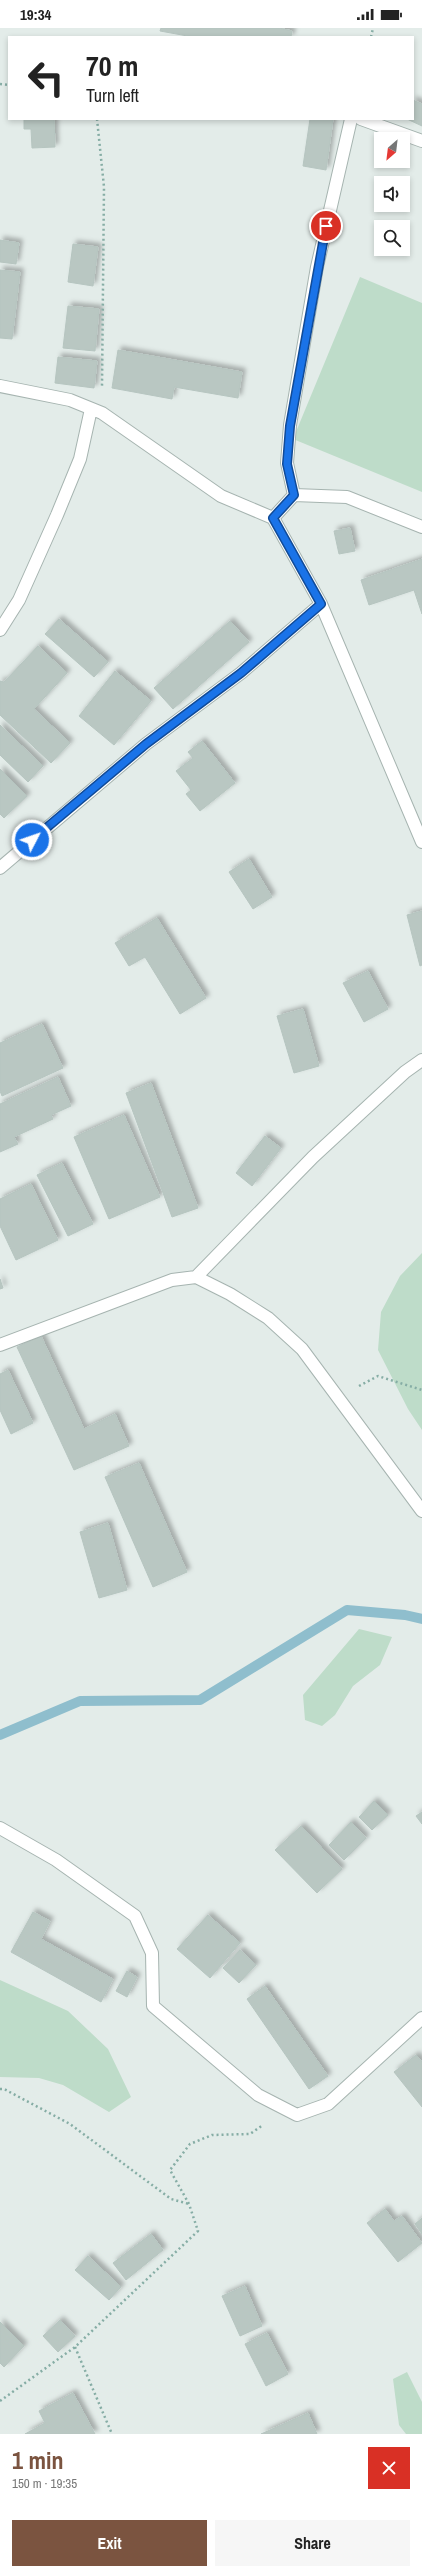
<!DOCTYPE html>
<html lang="en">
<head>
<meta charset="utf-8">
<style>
  :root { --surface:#fff; --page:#f6f6f6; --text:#222; --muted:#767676; --accent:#7b5440 }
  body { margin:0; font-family:"Archivo Narrow",sans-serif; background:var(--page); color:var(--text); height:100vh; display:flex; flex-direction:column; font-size:15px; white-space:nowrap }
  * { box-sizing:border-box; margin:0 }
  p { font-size:13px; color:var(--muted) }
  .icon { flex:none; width:22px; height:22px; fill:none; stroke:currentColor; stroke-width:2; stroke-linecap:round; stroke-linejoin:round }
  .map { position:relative; height:2406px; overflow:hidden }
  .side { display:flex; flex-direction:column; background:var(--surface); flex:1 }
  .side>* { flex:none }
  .banner { position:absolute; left:8px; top:8px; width:406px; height:84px; border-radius:0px; box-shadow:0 2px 6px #0003; background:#fff; color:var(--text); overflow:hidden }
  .needle { width:26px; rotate:208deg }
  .buttons { position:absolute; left:374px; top:104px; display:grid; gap:8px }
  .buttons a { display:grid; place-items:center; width:36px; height:36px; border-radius:0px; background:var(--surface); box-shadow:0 2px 6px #0003; font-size:20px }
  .pin { position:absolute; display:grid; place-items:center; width:34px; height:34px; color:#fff; margin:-17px; border:2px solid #fff; border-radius:50%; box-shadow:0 1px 4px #0007 }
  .me { position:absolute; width:44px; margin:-22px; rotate:49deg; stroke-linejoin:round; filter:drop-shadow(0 0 3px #0008) }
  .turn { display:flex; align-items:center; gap:14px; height:84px; padding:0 12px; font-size:18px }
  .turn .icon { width:52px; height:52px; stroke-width:2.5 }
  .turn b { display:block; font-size:28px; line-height:34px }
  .round { display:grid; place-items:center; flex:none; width:42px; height:42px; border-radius:0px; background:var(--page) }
  .headline { display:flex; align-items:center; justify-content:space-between; height:68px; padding:0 12px }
  h1 { font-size:24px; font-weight:700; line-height:30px; color:var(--accent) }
  .primary-button { display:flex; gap:8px; margin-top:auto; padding:8px 12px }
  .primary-button a { flex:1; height:46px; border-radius:0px; background:var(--accent); color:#fff; font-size:16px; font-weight:700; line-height:46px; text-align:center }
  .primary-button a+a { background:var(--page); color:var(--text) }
  .status { display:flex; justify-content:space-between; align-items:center; height:28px; padding:0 20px; background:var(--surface); direction:ltr }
  .status svg { height:11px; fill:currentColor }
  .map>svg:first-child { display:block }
</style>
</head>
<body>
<div class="status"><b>19:34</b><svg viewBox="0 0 49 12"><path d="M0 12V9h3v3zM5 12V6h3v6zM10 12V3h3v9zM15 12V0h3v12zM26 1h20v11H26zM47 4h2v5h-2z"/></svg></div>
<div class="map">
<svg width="422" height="2406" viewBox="0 0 422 2406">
  <defs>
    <filter id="shadow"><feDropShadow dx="3.5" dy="-3.5" stdDeviation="2" flood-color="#0004"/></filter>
  </defs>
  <rect width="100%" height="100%" fill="#e3ece9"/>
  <path fill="#bedcc9" d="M360 249 422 275V464L293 411Z
    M422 1225V1402L408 1381 378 1322 381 1284 400 1248Z
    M359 1601 392 1609 380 1637 353 1658 335 1687 322 1698 305 1692 303 1667Z
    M0 1952 68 1983 108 2021 131 2069 109 2084 63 2057 39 2050 0 2049Z
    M407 2344 422 2374V2406H406L399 2397 393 2351Z"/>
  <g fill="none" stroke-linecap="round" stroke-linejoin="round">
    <path stroke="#8fbecd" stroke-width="10" d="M0 1707 80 1673 200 1672 347 1582 405 1587 422 1591"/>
  </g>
  <path fill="#b9c7c2" stroke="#b6c5c0" filter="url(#shadow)" d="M161 0H279L292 3 291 9H193L160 3Z
    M413 72 422 76V98L407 91H413Z
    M24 91H54L55 119 32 120 31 101H24Z
    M310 91H333L326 142 303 138Z
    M0 212 19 215 16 236 0 234Z
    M73 216 98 219 93 258 68 254Z
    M0 242 20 244 12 311 0 310Z
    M68 278 99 281 95 323 63 320Z
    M118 322 242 344 238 370 174 359 172 371 112 360Z
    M58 329 97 333 94 360 55 355Z
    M350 500 355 523 339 526 334 503Z
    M422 531V586L414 562 369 577 361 552Z
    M59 591 108 634 94 649 45 606Z
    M230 593 249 614 173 681 154 660Z
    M38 618 67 645 34 681 70 715 51 735 0 687V653L4 654Z
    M115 643 151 673 114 717 79 688Z
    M0 697 43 738 28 754 0 727Z
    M202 713 235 755 200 783 186 766 191 762 176 743 193 730 188 724Z
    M0 741 27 768 4 790 0 786Z
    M249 831 272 869 253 881 229 844Z
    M422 883V937L420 938 407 887Z
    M157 890 206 970 180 986 145 929 129 938 115 915Z
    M368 943 388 981 364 994 343 955Z
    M303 981 319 1038 294 1045 277 988Z
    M42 996 63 1040 2 1068 0 1063V1015Z
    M58 1049 71 1078 51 1087 53 1091 14 1109 18 1116 0 1124V1076Z
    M151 1055 198 1180 172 1189 126 1065Z
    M124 1087 160 1169 109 1191 74 1109Z
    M265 1108 281 1120 252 1158 236 1145Z
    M62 1135 93 1196 68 1208 37 1147Z
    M31 1156 58 1212 16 1232 0 1198V1171Z
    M0 1251 3 1260 0 1261Z
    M41 1308 84 1401 115 1386 129 1418 74 1442 17 1319Z
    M8 1342 33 1395 11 1406 0 1382V1346Z
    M139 1435 187 1544 153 1559 105 1449Z
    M108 1495 127 1562 99 1570 80 1504Z
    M374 1773 388 1787 372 1802 359 1789Z
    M422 1784V1796L416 1788Z
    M351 1794 366 1810 344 1832 329 1817Z
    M301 1798 342 1841 317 1865 275 1822Z
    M33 1884 50 1893 41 1911 113 1951 101 1974 11 1924Z
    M208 1887 240 1915 210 1950 177 1921Z
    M240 1922 256 1937 239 1955 223 1940Z
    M127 1943 137 1949 127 1969 116 1963Z
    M265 1958 328 2048 309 2061 247 1971Z
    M416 2027 422 2034V2079L394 2044Z
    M385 2181 394 2193 402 2188 422 2215 398 2234 367 2195Z
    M422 2190V2206L415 2196Z
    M151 2206 163 2222 126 2252 113 2235Z
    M88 2228 121 2259 109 2272 75 2242Z
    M245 2258 262 2298 240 2308 222 2268Z
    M60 2292 75 2308 58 2324 43 2308Z
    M0 2294 24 2318 4 2339 0 2335Z
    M267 2305 288 2346 266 2358 245 2316Z
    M73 2365 95 2406H25L45 2395 39 2383Z
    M308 2385 317 2406H261Z"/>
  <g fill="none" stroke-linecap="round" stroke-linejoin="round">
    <g stroke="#a6b4b0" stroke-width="14">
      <path id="minor" d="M361 91 422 113
        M0 358 70 372 102 385 221 468 273 490 321 576 422 814
        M294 467 287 435 290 397 317 239 351 91
        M294 467 347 469 422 499
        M273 490 294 467
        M0 602 19 572 57 487 80 431 91 381
        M0 840 146 716 241 645 321 576
        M196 1249 313 1129 405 1044 422 1032
        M0 1317 172 1252 196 1249 230 1266 268 1290 302 1321 422 1483
        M0 1800 56 1832 135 1888 152 1925 153 1978 258 2067 297 2087 328 2076 422 1990"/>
    </g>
    <path stroke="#86ada5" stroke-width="2.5" stroke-dasharray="2 3" stroke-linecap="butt" d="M371 9 373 0
      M0 56 9 57
      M97 91 104 159 102 358
      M359 1358 378 1348 422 1362
      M0 2061H4L70 2096 171 2171 189 2176
      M75 2319 112 2406
      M0 2373 75 2319 198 2203 189 2176 170 2142 190 2116 212 2107 250 2106 263 2097"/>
    <use href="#minor" stroke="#fff" stroke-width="12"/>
  </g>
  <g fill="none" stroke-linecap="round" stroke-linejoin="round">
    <g stroke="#114b97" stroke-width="10">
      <path id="route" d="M32 812 146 716 241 645 321 576 273 490 294 467 287 436 290 398 326 198"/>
    </g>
    <use href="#route" stroke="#1a73e8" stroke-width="7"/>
  </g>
</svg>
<div class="buttons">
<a><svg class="needle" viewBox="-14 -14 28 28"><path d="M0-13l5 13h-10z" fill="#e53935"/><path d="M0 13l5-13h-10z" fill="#767676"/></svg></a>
<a><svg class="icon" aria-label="sound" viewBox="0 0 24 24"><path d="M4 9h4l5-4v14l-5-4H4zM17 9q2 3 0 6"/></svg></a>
<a><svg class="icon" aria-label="search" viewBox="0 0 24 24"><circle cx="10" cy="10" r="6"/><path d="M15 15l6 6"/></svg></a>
</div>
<div class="pin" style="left:326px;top:198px;background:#d93025"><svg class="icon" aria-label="arrive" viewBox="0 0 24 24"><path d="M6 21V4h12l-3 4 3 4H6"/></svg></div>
<svg class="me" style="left:32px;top:812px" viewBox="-20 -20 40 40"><circle r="17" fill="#1a73e8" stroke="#fff" stroke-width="3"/><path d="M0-11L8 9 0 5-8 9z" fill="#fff"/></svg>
<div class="banner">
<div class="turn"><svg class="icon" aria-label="left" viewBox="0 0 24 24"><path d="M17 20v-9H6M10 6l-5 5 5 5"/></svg><div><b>70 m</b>Turn left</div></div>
</div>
</div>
<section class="side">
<div class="headline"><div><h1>1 min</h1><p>150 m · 19:35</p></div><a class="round" style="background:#d93025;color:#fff"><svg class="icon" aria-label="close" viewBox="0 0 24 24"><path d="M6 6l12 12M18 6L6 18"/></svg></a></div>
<div class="primary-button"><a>Exit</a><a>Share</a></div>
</section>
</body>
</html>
